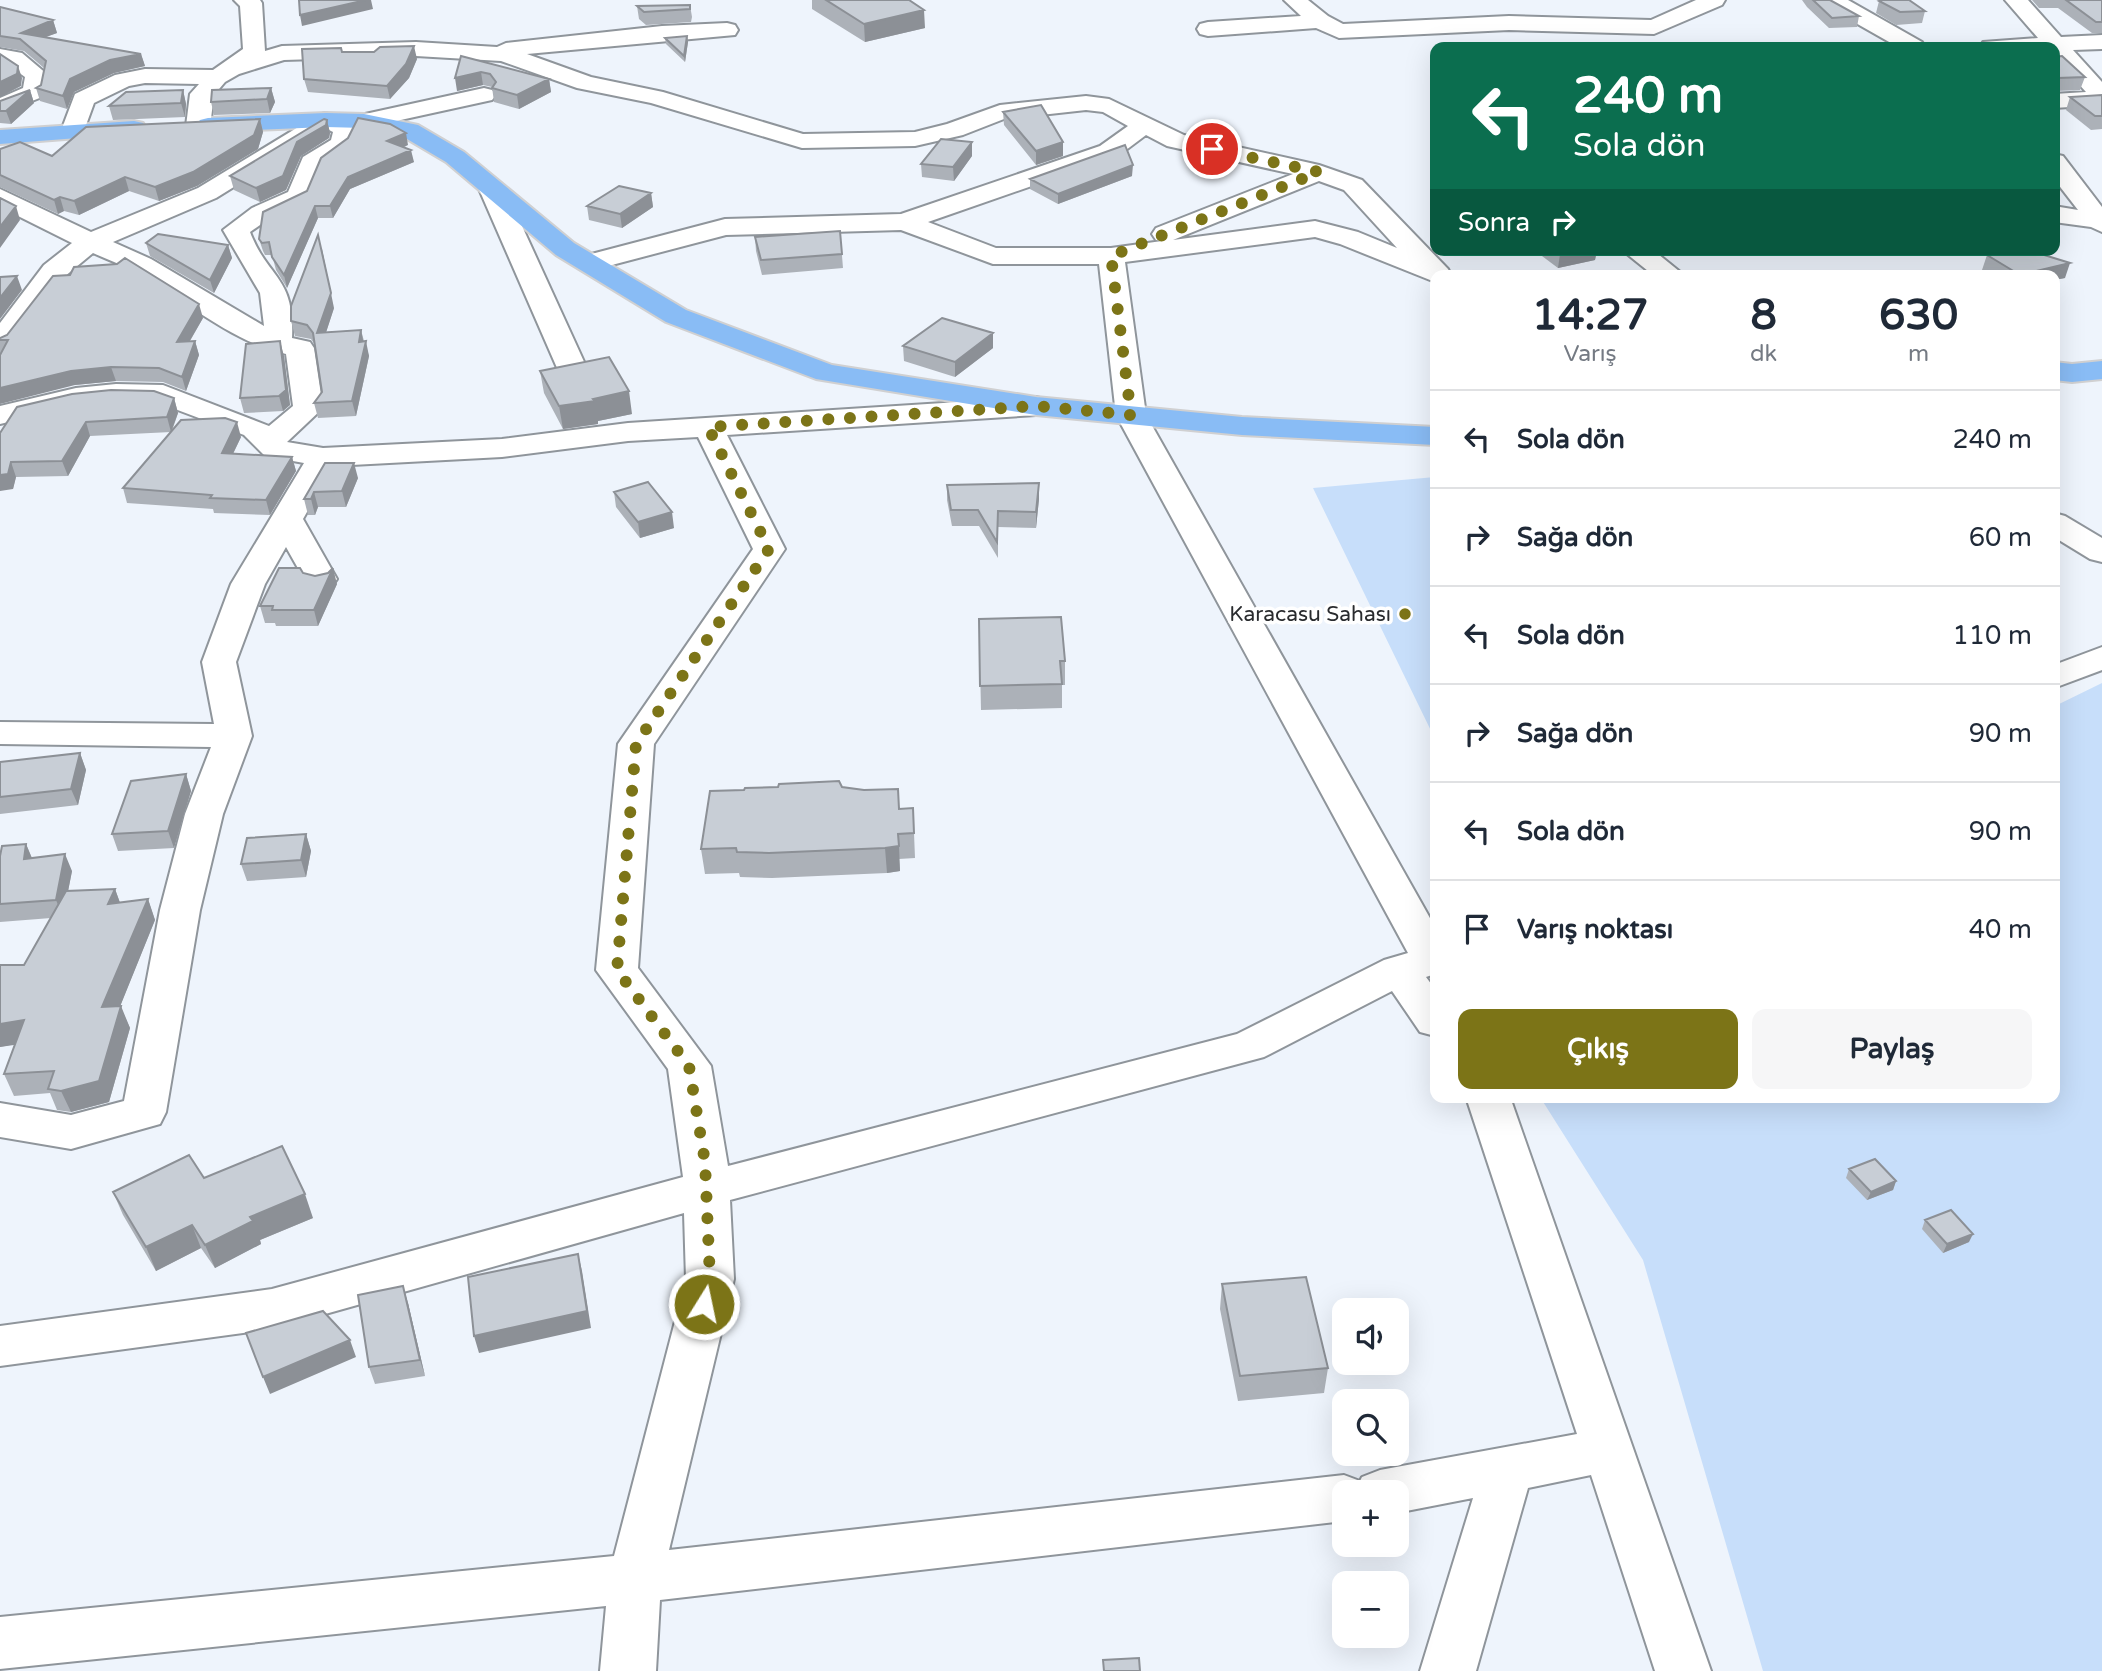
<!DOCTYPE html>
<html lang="tr">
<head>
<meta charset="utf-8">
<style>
  :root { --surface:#fff; --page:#f6f6f7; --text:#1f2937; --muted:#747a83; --line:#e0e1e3; --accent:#7c7417 }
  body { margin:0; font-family:"Varela Round",sans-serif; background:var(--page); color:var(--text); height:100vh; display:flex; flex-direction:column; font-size:26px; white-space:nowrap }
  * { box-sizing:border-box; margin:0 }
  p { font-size:23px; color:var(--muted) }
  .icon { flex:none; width:38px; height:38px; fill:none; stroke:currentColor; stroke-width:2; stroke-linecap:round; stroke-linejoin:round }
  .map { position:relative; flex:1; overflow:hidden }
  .side { position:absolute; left:1430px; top:270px; width:630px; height:833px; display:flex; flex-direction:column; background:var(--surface); border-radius:14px; box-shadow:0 7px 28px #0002 }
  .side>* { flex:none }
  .top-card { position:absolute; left:1430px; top:42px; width:630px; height:214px; border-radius:14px; box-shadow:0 7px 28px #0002; background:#0b6e4f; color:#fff; overflow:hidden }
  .buttons { position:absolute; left:1332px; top:1298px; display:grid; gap:14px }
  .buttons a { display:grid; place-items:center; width:77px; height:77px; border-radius:14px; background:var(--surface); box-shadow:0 7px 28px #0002; font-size:35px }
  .pin { position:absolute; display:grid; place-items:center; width:60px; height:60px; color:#fff; margin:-30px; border:4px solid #fff; border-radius:50%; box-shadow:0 2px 7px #0007 }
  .me { position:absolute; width:77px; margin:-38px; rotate:10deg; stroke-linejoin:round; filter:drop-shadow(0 0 5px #0008) }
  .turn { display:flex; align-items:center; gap:24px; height:147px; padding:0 28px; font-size:32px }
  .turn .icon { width:91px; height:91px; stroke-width:2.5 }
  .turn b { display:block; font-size:49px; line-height:60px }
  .then { display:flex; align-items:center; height:66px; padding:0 28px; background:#0003; gap:14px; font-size:26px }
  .eta { display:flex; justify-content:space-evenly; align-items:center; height:119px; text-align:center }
  .eta b { font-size:42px; font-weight:700; line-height:49px }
  .button { display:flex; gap:14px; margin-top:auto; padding:14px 28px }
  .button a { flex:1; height:80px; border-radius:14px; background:var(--accent); color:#fff; font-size:28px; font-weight:700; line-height:80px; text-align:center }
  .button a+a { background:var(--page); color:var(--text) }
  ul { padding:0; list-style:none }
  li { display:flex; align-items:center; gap:21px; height:98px; padding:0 28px; border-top:2px solid var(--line) }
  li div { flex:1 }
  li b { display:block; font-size:26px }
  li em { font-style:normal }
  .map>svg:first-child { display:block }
</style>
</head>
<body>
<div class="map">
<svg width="2102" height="1671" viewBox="0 0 2102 1671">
  <rect width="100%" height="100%" fill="#eef4fc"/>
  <path fill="#c7defa" d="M1435 477V739L1313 488Z
    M2102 683V1671H1763L1643 1260 1540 1097H2054L2055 706Z"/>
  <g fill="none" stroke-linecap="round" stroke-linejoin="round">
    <g stroke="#8f959b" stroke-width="4">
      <path id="minor" d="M234 0H260L262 3 265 51 282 46 416 42 497 47 506 43 662 26 727 23 735 25 738 30 735 35 527 54 591 77 663 92 803 134 915 132 947 124 1000 105 1086 96 1109 99 1184 135 1319 165 1362 180 1448 269 1451 275H1435V282L1340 244 1315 237 1125 262 1146 415 1435 927V974L1426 977 1435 989V1036L1420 1032 1392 991 1264 1057 730 1200 734 1279 669 1550 1344 1475 1360 1481 1362 1477 1380 1470 1577 1434 1466 1097H1510L1711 1671H1655L1591 1475 1528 1488 1476 1671H1420L1473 1498 1396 1513V1493H1344V1521L660 1600 656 1671H600L606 1606 0 1669V1617L614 1556 686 1279 684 1213 272 1329 0 1366V1326L272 1289 683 1177 668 1069 596 970 618 744 753 549 698 437 628 441 502 457 333 466 303 519 337 579 332 586 320 589 308 586 286 547 265 584 236 662 252 736 223 814 200 910 166 1112 160 1124 71 1149 0 1137V1103L71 1115 124 1101 160 910 185 814 211 747 0 744V722L214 724 202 662 231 584 304 463 265 456 244 435 159 403 116 402 76 406 0 424V406L76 388 116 384 163 385 269 426 293 406 286 354C229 341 183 298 133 271 120 264 106 259 93 253L64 277 10 348 0 351V323L44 265 72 243 0 207V189L91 232 198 188 318 115 326 113 354 124 352 121 356 116 484 88 492 90 496 95 492 100 364 128 356 126 358 129C351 157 341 148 324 165 316 174 315 192 308 202L270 218 250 232C268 279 295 276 292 338L310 342 314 348 323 408 287 442 323 448 502 439 628 423 1036 397 1047 400 1051 406 1047 412 1036 415 727 435 785 549 654 744 638 968 711 1066 728 1166 1237 1034 1384 960 1408 953 1116 415 1099 264H993L901 230 726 235 589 271 580 269 576 263 580 257 725 219 901 214 1100 146 1128 126 1103 112 1086 110 1004 119 963 135 915 146 802 148 651 103 577 88 501 61 416 56 284 60 239 74 225 82 214 95 210 126 206 131 198 133 190 131 186 126 190 94 199 84 145 83 129 86 94 103 82 136 73 138 64 136 61 131 75 94 115 75 145 69 213 70 243 49 240 6ZM327 129 333 132 331 140 303 157 288 192 252 208 223 230 260 293 264 326 151 259 113 242 216 198ZM1146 135 1167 146 1293 174 1156 228 1152 234 1156 240 1162 241 1111 248H996L928 222 1118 156ZM1319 181 1344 190 1397 248 1358 232 1315 221 1173 240Z
        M1284 0H1308L1328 16 1343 24 1509 16 1651 20 1696 0H1725L1722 5 1654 34 1509 30 1339 38 1316 28 1208 36 1200 34 1197 29 1200 24 1208 22 1301 16Z
        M1821 0H1848L1922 42 1925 47H1898L1824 5Z
        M2005 0H2028L2061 37 2102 35V49L2073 50 2102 82V105L2054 108V94L2086 92 2054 57V47H1980L1983 42 2038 38Z
        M0 49 22 53 48 75 42 97 0 114V98L23 88 25 77 7 64 0 63Z
        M2054 154 2063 156 2102 207V232L2091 227 2054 222V206L2078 210 2054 179Z
        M492 181 501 184 505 189 591 377 586 383 576 386 566 383 561 377 479 189 483 184Z
        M1622 250H1653L1684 275H1653Z
        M2054 513 2065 516 2102 538V562L2090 559 2054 537Z
        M2102 647V670L2054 688V665Z"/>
    </g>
    <g stroke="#d0d0d1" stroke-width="4">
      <path id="major" d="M326 113 364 114 418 125 464 152 574 243 686 310 832 365 1036 397 1242 417 1435 427V445L1242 435 1036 415 816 379 666 322 556 255 446 162 402 136 364 128 326 127 208 132 200 130 196 125 200 120 208 118Z
        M134 121 143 123 146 128 143 133 0 144V130Z
        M2102 361V379L2072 382 2054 380V362L2072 364Z"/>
    </g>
    <use href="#minor" fill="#fff" fill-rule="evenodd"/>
    <use href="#major" fill="#89bcf5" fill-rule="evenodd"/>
  </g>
  <path fill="#acb1b8" d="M812 0H909L925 28 865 42 812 9Z
    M1802 0H1830L1859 16 1857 27 1829 28 1807 7Z
    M2032 0H2102V33H2092L2058 8H2039Z
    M1879 1 1925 11 1922 23 1896 25 1876 13Z
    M690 5 692 17 691 22 646 25 639 19 637 6Z
    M0 7 53 20 57 33 45 37 141 54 145 66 114 73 74 92 67 109 40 101 36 88 41 85 44 68 24 51 0 47Z
    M687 36 688 42 685 62 666 44 665 38Z
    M342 52H374L417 59 409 78 390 99 308 92 304 79Z
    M461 56 549 79 551 92 519 109 494 102 492 87 483 85 457 91Z
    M2054 57 2085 77 2080 90 2054 91Z
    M271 88 275 102 270 113 214 115 211 102Z
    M30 90 34 103 11 124 0 123V101Z
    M183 90 186 104 185 117 113 120 109 106Z
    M2102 95V129L2091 130 2066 110 2070 97Z
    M1003 112 1063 142V156L1036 165 1004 125Z
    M260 119 263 132 258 149 197 186 159 201 129 191 79 215 64 211 58 214 0 187V149L52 156Z
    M327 120 330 133 329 138 301 156 286 190 260 202 234 190 230 176Z
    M408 145 403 147 414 162 350 189 333 218H318L287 288 276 270 272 255H265L263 251 259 239 263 212Z
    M972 156 954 181 922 177 921 164Z
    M1132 176 1058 204 1030 189V179Z
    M651 193 653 207 622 228 589 220 587 206Z
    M840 231 843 268 762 275 756 251 755 237Z
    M146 243 228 245 232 258 214 293 150 256Z
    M1534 250H1597L1595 260 1558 268Z
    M1987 255 2065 278 2054 280V275H1991L1982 270Z
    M334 308 326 332 361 330 364 341 369 356 356 416 318 418 314 403 322 392 315 345 311 339 295 336 291 321Z
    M203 318 190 341H195L199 355 186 391 163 382 116 381 75 385 0 354V340Z
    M993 333V348L955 377 904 361 903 346Z
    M284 356 290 405 283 411 244 413 240 398Z
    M540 371 632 414 598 421V424L563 429 544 393Z
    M174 398 178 413 172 431 241 437 233 454 292 457 296 471 270 515 214 513 213 509 127 503 123 488 171 432 90 436 68 476 16 477 13 489 0 433Z
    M325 463 358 478 346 507H318L315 515H308L304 499Z
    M1039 483V499L1036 528 998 527V558L979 526H952L947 500V485Z
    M614 492 674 528 640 538 616 507Z
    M303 573 337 584 318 626H276L275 623H265L260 606Z
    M979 619 1065 661V685H1062V708L981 710Z
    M80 753 86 770 78 805 0 814V762Z
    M186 774 191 791 174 848 118 851 112 834Z
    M842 787 899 809 913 808 915 858 899 859 900 871 887 873 772 878 740 877 739 873 705 874 701 849Z
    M306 834 311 851 306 877 247 881 241 864Z
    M26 844 32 858 72 871 68 891 115 889 120 903 148 899 155 920 120 1006 130 1028 109 1102 71 1112 57 1110 50 1093 14 1096 4 1074 15 1044 0 1047V965H24L51 918 0 922V856Z
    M1849 1169 1896 1181 1893 1190 1867 1200 1846 1178Z
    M204 1178 313 1218 260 1240 261 1244 215 1268 201 1248 156 1271 123 1215 113 1192Z
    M1925 1220 1969 1242 1943 1253 1922 1229Z
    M1222 1284 1328 1368 1324 1393 1238 1401 1220 1309Z
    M408 1303 425 1376 375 1384 369 1367Z"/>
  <path fill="#8c9096" d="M366 0H371L373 9 302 26 300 15Z
    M924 10 925 28 865 42 864 24Z
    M53 20 57 33 27 44 21 33Z
    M687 36 688 42 685 62 684 56Z
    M414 46 417 59 409 78 390 99 387 86Z
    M141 54 145 66 114 73 74 92 67 109 63 96 70 79 110 60Z
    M18 66 22 78 21 86 0 97V82Z
    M481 72 483 85 457 91 455 78Z
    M549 79 551 92 519 109 517 95Z
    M271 88 275 102 270 113 267 99Z
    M30 90 34 103 11 124 6 111Z
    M183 90 186 104 185 117 181 103Z
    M260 119 263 132 258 149 197 186 159 201 155 187Z
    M327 120 330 133 329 138 301 156 286 190 260 202 256 188 297 142Z
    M406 133 408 145 390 154 387 141Z
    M972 142V156L954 181 953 167Z
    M1063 142V156L1036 165V151Z
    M411 150 414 162 350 189 333 218 330 206 348 177Z
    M1133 165 1132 176 1058 204V194Z
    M125 177 129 191 79 215 74 201Z
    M651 193 653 207 622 228 620 214Z
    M60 197 64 211 58 214 54 200Z
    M16 206 20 220 0 248V227Z
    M315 206 318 218 287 288 284 275Z
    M228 245 232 258 214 293 210 280Z
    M322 249 334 308 321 348 317 333Z
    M1577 250H1597L1595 260 1558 268 1560 254Z
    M2070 263 2065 278 2054 280V275H2022Z
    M17 276 22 290 0 319V298Z
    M199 304 203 318 181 356 177 342Z
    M361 330 364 345 359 342Z
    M993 333V348L955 377V362Z
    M195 341 199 355 186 391 182 377Z
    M280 341 284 356 290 405 283 411 279 396Z
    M366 341 369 356 356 416 352 401Z
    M111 367 116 381 75 385 0 404V388L71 371Z
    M629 391 632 414 598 421V424L563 429 559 406Z
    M174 398 178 413 171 432 167 417Z
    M86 422 90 436 68 476 62 461Z
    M237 422 241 437 226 468 222 453Z
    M292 457 296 471 270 515 266 500Z
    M11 462 16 477 13 489 0 491V475Z
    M354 463 358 478 346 507 342 491Z
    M1039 483V499L1036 528V512Z
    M314 492 318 507 315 515 311 499Z
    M672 512 674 528 640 538 638 522Z
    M333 568 337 584 318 626 314 610Z
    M80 753 86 770 78 805 71 789Z
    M186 774 191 791 174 848 168 831Z
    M306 834 311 851 306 877 301 860Z
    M26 844 33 861 24 859Z
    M899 846 900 871 887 873 885 848Z
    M65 854 72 871 63 917 56 900Z
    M115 889 123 911 108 904Z
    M148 899 155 920 111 1029 102 1007Z
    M121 1006 130 1028 109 1102 71 1112 61 1091Z
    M24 1020 34 1042 0 1047V1024Z
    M1896 1181 1893 1190 1867 1200 1871 1192Z
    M305 1194 313 1218 260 1240 261 1244 215 1268 205 1245 250 1217Z
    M192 1225 201 1248 156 1271 146 1247Z
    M1973 1234 1969 1242 1943 1253 1947 1244Z
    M578 1254 582 1271 591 1328 479 1353 474 1336Z
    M403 1286 408 1303 425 1376 420 1360Z
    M350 1340 356 1357 270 1394 263 1377Z"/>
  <path fill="#c8ced6" stroke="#8c9096" stroke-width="2" d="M299 0H366L300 15Z
    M826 0H909L924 10 864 24Z
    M1813 0H1830L1859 16 1832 18Z
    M1882 0H1909L1925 11 1900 12 1879 1Z
    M2066 0H2102V22H2096Z
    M690 5V9L644 12 637 6Z
    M0 7 53 20 21 33 141 54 110 60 70 79 63 96 36 88 41 85 46 61 20 39 0 36Z
    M687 36 684 56 665 38Z
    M414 46 406 64 387 86 304 79 302 49 341 48 342 52H374L380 47Z
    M0 54 18 66 17 74 0 82Z
    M461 56 549 79 517 95 492 88 496 82 490 74 481 72 455 78Z
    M2062 56 2085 77 2058 78 2055 86 2054 85V57Z
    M271 88 267 99 211 102 212 90Z
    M30 90 6 111H0V101Z
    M183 90 181 103 109 106 126 92Z
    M2102 95V116H2095L2070 97Z
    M1041 105 1063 142 1036 151 1003 112Z
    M358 118 390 124 406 133 387 141 411 150 348 177 330 206H315L284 275 272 257 269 242 262 243 259 239 263 212 307 191 321 158 348 138Z
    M260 119 254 135 193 172 155 187 125 177 74 201 60 197 54 200 0 175V149L20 142 52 156 86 127Z
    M324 119 327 120 326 125 297 142 283 176 256 188 230 176Z
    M941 139 972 142 953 167 921 164Z
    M1125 145 1133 165 1058 194 1030 179Z
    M619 186 651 193 620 214 587 206Z
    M0 198 16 206 0 227Z
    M840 231 842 254 761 260 755 237Z
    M158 234 228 245 210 280 146 243Z
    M318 235 331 293 317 333 361 330 359 342 366 341 352 401 314 403 322 392 313 333 307 325 291 321V306Z
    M1556 250H1577L1560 254Z
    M2008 250H2028L2070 263 2020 275 1987 255Z
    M125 258 199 304 177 342 195 341 182 377 159 368 111 367 71 371 0 388V355L8 340H0V338L7 335 53 276 70 275 74 267 117 264Z
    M17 276 0 298V277Z
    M942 318 993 333 955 362 903 346Z
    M280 341 286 390 279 396 240 398 246 344Z
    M609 357 629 391 593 399 595 401 559 406 540 371Z
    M111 390 154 391 174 398 167 417 86 422 62 461 11 462 8 474 0 475V433L17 407 72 394Z
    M225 418 237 422 222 453 292 457 266 500 210 498 212 495 123 488 181 420Z
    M325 463H354L342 491 314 492 311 499H304Z
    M648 482 672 512 638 522 614 492Z
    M1039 483 1036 512 998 511 997 542 978 510H951L947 485Z
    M279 568H300L303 573 315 576 328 573 333 568 314 610H272L273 606H260Z
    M1061 617 1065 661H1060L1062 684 980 686 979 619Z
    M80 753 71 789 0 797V762Z
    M186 774 168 831 112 834 131 781Z
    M839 781 842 787 864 790 898 789 899 809 913 808 914 833 898 834 899 846 885 848 769 853 737 852 736 848 701 849 710 791 744 790 745 788 778 787 779 784Z
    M306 834 301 860 241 864 247 838Z
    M26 844 24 859 65 854 56 900 0 904V856L2 846Z
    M115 889 108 904 148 899 102 1007 121 1006 99 1081 61 1091 48 1089 54 1071 4 1074 24 1020 0 1024V965H24L66 891Z
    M282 1146 305 1194 250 1217 253 1221 205 1245 192 1225 146 1247 113 1192 189 1155 204 1178Z
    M1875 1159 1896 1181 1871 1192 1849 1169Z
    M1951 1210 1973 1234 1947 1244 1925 1220Z
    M578 1254 587 1311 474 1336 468 1277Z
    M1306 1277 1328 1368 1240 1376 1222 1284Z
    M403 1286 420 1360 369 1367 358 1295Z
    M323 1311 350 1340 263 1377 246 1333Z
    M1139 1658 1140 1671H1104L1103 1660Z"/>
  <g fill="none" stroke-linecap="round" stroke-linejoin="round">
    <path stroke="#7c7417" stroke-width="12" stroke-dasharray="0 21.6" d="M704 1304 710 1279 705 1162 689 1066 617 970 636 744 769 549 708 427 1036 406 1131 415 1111 256 1319 172 1212 149"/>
  </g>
  <circle fill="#7c7417" stroke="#fff" stroke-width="2.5" cx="1405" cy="614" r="7"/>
  <g text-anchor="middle" stroke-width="7" stroke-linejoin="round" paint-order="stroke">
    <g font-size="21" fill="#292b2e" stroke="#fff" text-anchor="end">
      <text x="1391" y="621">Karacasu Sahası</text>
    </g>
  </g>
</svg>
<div class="buttons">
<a><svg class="icon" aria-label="sound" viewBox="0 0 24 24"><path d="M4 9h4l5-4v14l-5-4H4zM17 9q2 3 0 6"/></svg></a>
<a><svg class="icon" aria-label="search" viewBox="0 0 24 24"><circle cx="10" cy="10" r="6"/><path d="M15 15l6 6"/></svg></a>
<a>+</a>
<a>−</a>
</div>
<div class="pin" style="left:1212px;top:149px;background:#d93025"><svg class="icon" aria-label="arrive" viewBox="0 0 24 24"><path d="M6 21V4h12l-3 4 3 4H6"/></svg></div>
<svg class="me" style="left:704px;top:1304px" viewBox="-20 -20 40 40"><circle r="17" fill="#7c7417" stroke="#fff" stroke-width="3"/><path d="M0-11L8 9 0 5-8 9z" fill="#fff"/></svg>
<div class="top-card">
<div class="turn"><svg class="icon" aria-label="left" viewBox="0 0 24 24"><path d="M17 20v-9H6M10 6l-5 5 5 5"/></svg><div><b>240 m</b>Sola dön</div></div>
<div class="then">Sonra<svg class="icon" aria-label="right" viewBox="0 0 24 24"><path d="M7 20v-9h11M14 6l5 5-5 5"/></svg></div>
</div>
<section class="side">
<div class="eta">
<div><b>14:27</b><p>Varış</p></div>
<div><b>8</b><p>dk</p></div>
<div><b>630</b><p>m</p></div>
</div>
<ul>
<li><svg class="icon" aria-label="left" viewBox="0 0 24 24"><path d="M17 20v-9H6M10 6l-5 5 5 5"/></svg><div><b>Sola dön</b></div><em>240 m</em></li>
<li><svg class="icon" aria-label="right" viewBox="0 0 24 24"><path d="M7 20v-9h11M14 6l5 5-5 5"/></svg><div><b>Sağa dön</b></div><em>60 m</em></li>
<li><svg class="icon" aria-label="left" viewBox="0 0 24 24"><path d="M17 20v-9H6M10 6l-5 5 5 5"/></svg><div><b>Sola dön</b></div><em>110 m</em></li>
<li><svg class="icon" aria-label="right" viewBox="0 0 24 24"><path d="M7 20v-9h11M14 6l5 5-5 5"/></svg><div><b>Sağa dön</b></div><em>90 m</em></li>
<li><svg class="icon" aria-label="left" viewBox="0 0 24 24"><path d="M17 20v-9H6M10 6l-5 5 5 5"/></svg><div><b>Sola dön</b></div><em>90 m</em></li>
<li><svg class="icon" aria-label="arrive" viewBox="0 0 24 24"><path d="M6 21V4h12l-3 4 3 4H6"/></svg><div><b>Varış noktası</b></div><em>40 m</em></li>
</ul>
<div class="button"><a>Çıkış</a><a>Paylaş</a></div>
</section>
</div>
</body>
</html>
